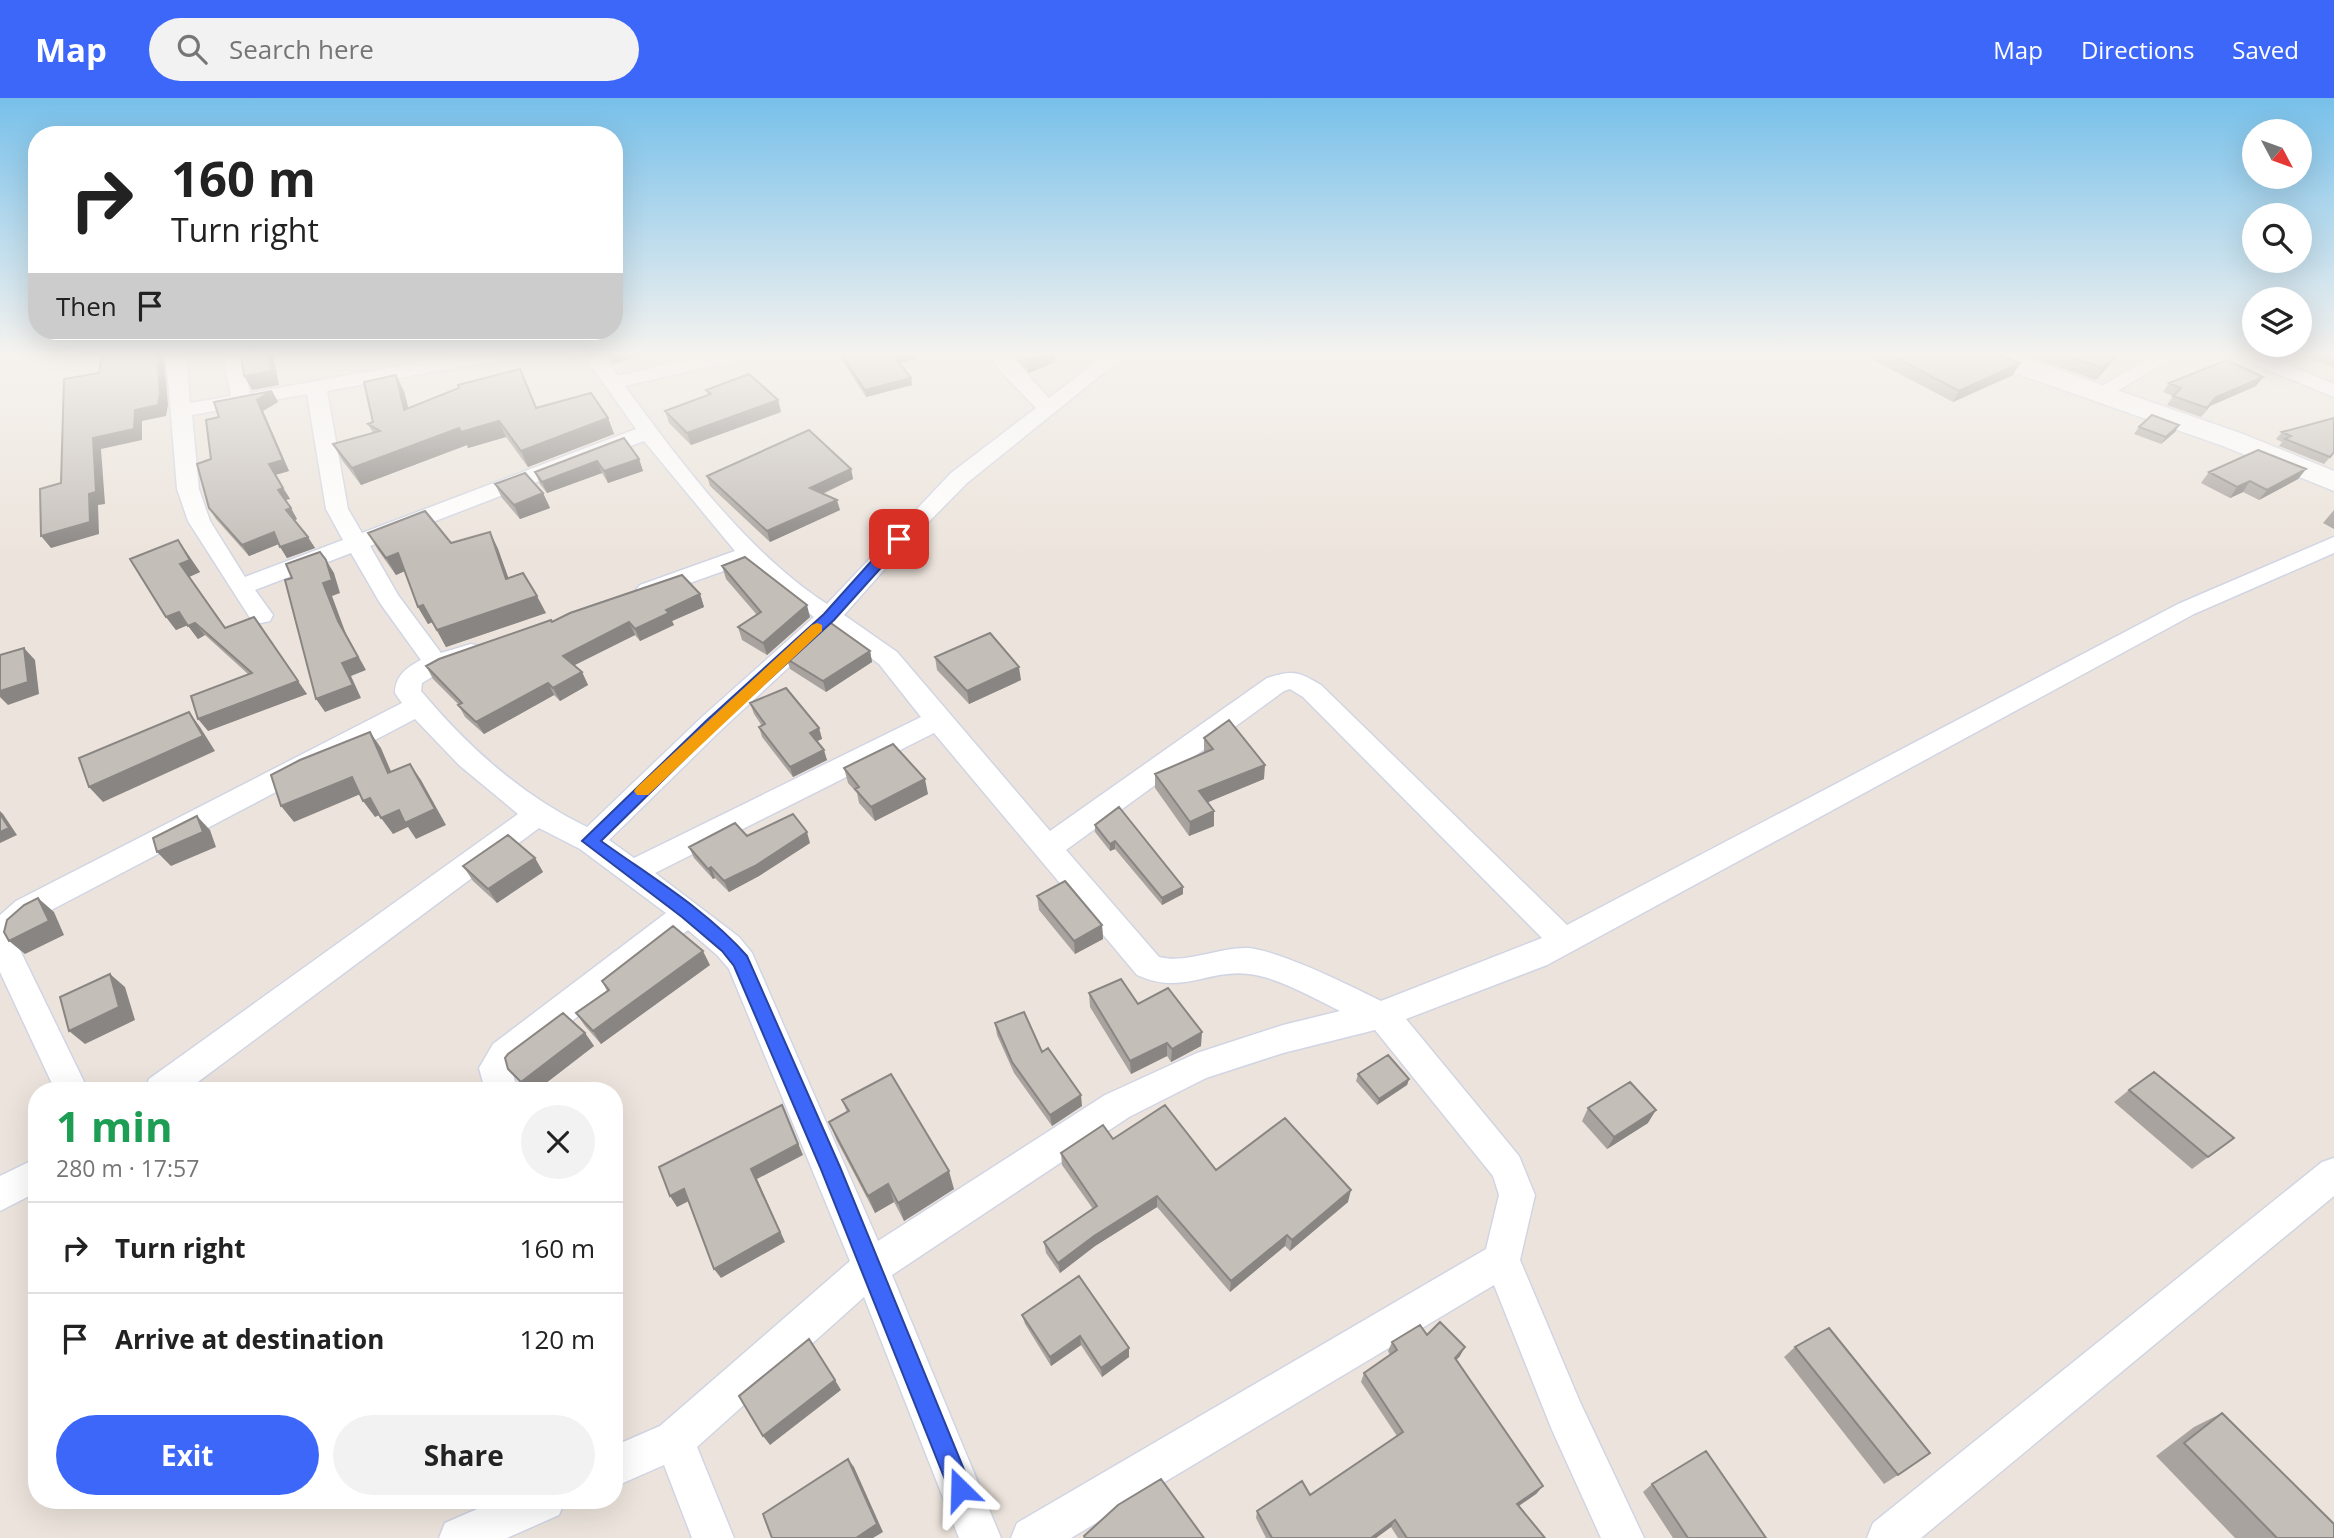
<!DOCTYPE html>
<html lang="en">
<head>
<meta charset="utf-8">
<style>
  :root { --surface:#fff; --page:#f2f2f2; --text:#222; --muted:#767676; --line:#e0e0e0; --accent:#3d67f8 }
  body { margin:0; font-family:"Open Sans",sans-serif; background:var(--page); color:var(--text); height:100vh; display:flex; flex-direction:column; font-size:26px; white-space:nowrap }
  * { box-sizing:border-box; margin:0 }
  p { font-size:23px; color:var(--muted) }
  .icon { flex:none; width:38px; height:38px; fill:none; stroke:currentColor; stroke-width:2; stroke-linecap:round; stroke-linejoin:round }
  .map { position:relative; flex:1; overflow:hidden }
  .panel { position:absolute; left:28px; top:984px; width:595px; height:427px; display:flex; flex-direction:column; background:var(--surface); border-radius:28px; box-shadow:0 7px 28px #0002 }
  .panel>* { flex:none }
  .banner { position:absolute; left:28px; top:28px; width:595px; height:214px; border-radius:28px; box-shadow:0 7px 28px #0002; background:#fff; color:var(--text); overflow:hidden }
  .needle { width:46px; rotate:131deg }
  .controls { position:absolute; left:2242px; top:21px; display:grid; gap:14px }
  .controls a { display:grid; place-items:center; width:70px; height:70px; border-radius:50%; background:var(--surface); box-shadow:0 7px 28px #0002; font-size:35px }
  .pin { position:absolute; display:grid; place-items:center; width:60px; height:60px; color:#fff; margin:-30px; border-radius:14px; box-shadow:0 4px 10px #0006 }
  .me { position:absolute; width:77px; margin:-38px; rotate:338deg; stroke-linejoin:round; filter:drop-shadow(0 0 5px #0008) }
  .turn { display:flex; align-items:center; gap:24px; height:147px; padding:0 28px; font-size:32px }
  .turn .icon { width:91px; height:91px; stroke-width:2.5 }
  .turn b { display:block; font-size:49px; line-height:60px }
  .then { display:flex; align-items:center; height:66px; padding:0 28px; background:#0003; gap:14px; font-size:26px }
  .round { display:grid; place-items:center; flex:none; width:74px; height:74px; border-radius:37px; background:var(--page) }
  .summary { display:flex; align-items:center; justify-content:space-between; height:119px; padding:0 28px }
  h1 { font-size:42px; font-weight:700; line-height:52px; color:#1e9e55 }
  .action { display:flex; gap:14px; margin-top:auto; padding:14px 28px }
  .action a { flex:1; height:80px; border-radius:42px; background:var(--accent); color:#fff; font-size:28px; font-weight:700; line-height:80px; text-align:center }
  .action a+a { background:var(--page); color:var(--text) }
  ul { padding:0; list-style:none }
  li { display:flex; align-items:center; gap:21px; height:91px; padding:0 28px; border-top:2px solid var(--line) }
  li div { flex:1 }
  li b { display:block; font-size:26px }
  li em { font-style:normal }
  header { display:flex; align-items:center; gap:42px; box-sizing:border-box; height:98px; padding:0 35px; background:var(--accent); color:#fff }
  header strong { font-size:33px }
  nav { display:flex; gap:38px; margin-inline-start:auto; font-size:24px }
  .search { width:490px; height:63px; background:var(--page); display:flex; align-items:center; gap:18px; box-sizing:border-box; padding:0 24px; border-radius:38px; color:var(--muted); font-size:26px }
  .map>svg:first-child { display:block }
</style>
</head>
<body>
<header>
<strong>Map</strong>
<div class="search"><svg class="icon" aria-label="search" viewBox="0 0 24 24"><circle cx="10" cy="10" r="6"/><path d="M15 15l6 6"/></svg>Search here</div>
<nav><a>Map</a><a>Directions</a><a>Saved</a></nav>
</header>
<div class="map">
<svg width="2334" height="1440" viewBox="0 0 2334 1440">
  <rect width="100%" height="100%" fill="#ece4dc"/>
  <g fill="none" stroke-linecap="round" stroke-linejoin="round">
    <g stroke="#d1d5e3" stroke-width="3">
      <path id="street" d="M166 256H186L190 305 231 298 223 256H242L250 295 464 256H507L498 262 327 293 348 411 362 435 636 331 583 256H602L618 278 713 256H748L746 260 625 288C679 363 749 456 827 506L951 375 1036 310 1001 274 990 256H1009L1049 300 1106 256H1127L967 385 907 446 844 517 897 554 1050 733 1267 580C1293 572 1298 573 1321 587L1567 827 2178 506 2334 439V455L2194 516 1547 867 1406 921 1519 1058 1535 1097 1520 1162 1580 1304 1644 1440H1601L1552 1332 1494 1187 1071 1440H1011L1017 1425 1486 1151 1499 1097 1493 1078 1375 932 1283 955 1206 980 1129 1019 892 1177 1001 1440H959L864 1199 697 1349 734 1440H692L664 1367 614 1389V1348L660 1328 850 1163 729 871 717 857 688 832 517 966 512 972 517 992H485L479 970 493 946 666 815 580 751 539 730 187 992H145L149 981 518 716 459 667 415 621 38 819 21 835 18 848 88 992H55L0 874V817L16 803 402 605 395 595C395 578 407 569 421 562L380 505 351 455 255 492 273 517 270 523 261 525 252 523 188 423 177 391ZM307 296 326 411 343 442 245 479 210 423 199 391 192 317ZM644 343 735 453 640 487 636 492 640 497 648 500 656 497 746 465 814 519 702 619 587 729C521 697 468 649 421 593L422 585 445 571 480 560 483 554 480 548 471 546 441 555 398 497 370 448ZM831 530 879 566 921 619 634 760 609 742 720 633ZM1290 591 1303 599 1542 840 1381 903C1351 888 1275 850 1245 850 1216 850 1187 866 1159 859L1066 752 1284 593ZM934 635 1137 877C1183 898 1207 871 1249 876 1277 879 1315 901 1340 913L1283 927 1197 955 1105 997 878 1143 752 855 739 839 655 775Z
        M2155 256H2178L2106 300H2092L2089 296Z
        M2237 256H2263L2334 286V299L2239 260Z
        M37 1060V1094L0 1113V1078Z
        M2334 1060V1098L1921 1440H1867L1873 1425 2322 1064Z
        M498 1402H565L559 1417 507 1440H439L445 1425Z"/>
    </g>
    <g stroke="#d1d5e3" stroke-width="3">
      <path id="secondary" d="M1974 256H2013L2243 336 2334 373V393L2223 348 1978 262Z"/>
    </g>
    <use href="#street" fill="#fff" fill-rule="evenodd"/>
    <use href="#secondary" fill="#fff" fill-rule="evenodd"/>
  </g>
  <path fill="#a9a39f" d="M604 256H640V258L613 266Z
    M840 256H915V261L899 266 911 280 912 287 866 299 841 261Z
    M1010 256H1055V264L1029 275Z
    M1862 256H1993L2013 277 1953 304Z
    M2022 256H2119L2096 282Z
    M2297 256H2334V270Z
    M2263 279 2256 288 2210 308 2201 319 2167 307 2173 298 2163 294 2169 285Z
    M706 292 778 302 781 314 691 347 669 325 665 313 708 297Z
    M272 293 278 304 263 313 289 373 275 377 290 401 285 402 297 421 294 422 315 450 287 460 279 446 249 458 216 421 209 410 211 361 219 319Z
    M404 293 408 310H536L608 320 614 336 528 369 506 339 468 350 467 347 361 387 342 362 333 346 373 335 368 326 373 324Z
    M2179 327 2175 334 2161 346 2134 336 2139 329Z
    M2282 334 2334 355 2324 366 2279 348 2282 344 2276 341Z
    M624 340 639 361 643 373 608 385 602 375 547 395 540 386 535 374Z
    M851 371 853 381 823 396 840 412 770 444 710 388 707 378Z
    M2306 371 2298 381 2259 402 2243 394 2230 400 2201 385 2209 374Z
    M495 386 543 395 550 410 520 421 502 400Z
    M2334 412V431L2323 425Z
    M490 434 498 451 508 480 546 515 446 549 432 524 428 526 418 509 405 473 396 477 378 452 368 435 451 445Z
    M178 442 200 474 189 479 226 530 307 596 208 633 248 576 205 537 198 541 188 527 176 532 166 519Z
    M722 468 810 519 767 557 742 542 738 529 757 517 726 481Z
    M700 496 704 509 672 523 674 527 640 543 635 537 574 567 582 574 588 587 560 603 554 597 484 636 465 619 458 606 433 581 426 568 552 524Z
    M870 553 872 564 826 594 790 571 787 561Z
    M935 559 1021 582 969 606 937 572Z
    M750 605 819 630 822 641 817 643 827 662 793 679 762 639 759 629 762 628 754 616Z
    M1204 640 1264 681 1207 704 1214 728 1189 738 1155 690V676L1204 655Z
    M844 670 928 696 875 723 859 705 857 695 848 685Z
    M1095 727 1183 796 1162 807 1115 751 1110 753 1095 734Z
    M747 738 810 745 759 778 729 794 715 780 713 781 694 760 689 749Z
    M535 760 543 774 497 805 473 783 463 768Z
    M1037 798 1102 827 1103 841 1075 856 1039 812Z
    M710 867 601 946 585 928 576 915 607 893 602 883Z
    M1089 895 1138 906 1201 948 1171 964 1167 958 1131 976 1090 909Z
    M995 925 1082 1008 1052 1028 1014 975 997 937Z
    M585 935 594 948 537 992H526L508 971Z
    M1358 976 1409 981 1407 987 1377 1007 1356 983Z
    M2129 992 2234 1040 2192 1071 2114 1004Z
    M842 1002 954 1091 904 1123 894 1104 875 1115 837 1043 829 1024 847 1014Z
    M1588 1010 1648 1025 1607 1051 1582 1023Z
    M1113 1041 1216 1072 1348 1104 1290 1153 1285 1148 1230 1194 1157 1109 1095 1148 1060 1175 1046 1155 1044 1144 1093 1111 1062 1067 1061 1055Z
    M1022 1217 1129 1250V1259L1102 1279 1081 1247 1051 1268 1025 1226Z
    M1427 1237 1460 1258 1456 1262 1543 1388 1536 1396 1519 1408 1545 1440H1398L1391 1429 1376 1440H1266L1256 1420 1257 1413 1310 1397 1397 1338 1361 1284 1364 1275 1390 1257 1388 1253 1392 1244Z
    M1795 1249 1898 1377 1884 1386 1784 1259Z
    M2222 1315 2334 1440H2235L2156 1358 2194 1329Z
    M1652 1386 1766 1440H1673L1643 1394Z"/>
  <path fill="#898582" d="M157 256H162L164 259 168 307 166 318 142 323V342L101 351 105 406 98 407 99 436 51 450 41 438 89 396 93 340Z
    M268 256H273L279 287 252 292 244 278Z
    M609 256H640V258L613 266Z
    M907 256H915V261L896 267 895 260Z
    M1044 256H1055V264L1029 275 1028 263Z
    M2115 256H2119L2096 282 2103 270Z
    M2020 265 2013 277 1953 304 1959 293Z
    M396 277 404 293 413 328 404 312Z
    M2263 279 2256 288 2210 308 2201 319 2216 299Z
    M911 280 912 287 866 299 865 292Z
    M272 293 278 304 263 313 289 373 275 377 269 366 257 302Z
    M778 302 781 314 691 347 687 335Z
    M608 320 614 336 528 369 521 353Z
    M499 323 506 339 468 350 467 347 361 387 352 370 459 330Z
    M2179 327 2175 334 2161 346 2166 339Z
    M639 361 643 373 608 385 604 373Z
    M597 363 602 375 547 395 542 384Z
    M851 371 853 381 812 400 810 390Z
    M2306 371 2298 381 2259 402 2267 392Z
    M2250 383 2243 394 2230 400 2237 389Z
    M283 390 290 401 284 402 278 392Z
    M543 395 550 410 520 421 514 407Z
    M837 402 840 412 770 444 767 433Z
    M291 410 297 421 293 423 286 412Z
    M274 434 281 445 249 458 242 447Z
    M490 434 498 451 515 498 506 481Z
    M308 439 315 450 287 460 280 449Z
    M178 442 187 455 200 474 189 479 180 466Z
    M398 455 407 472 396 477 386 460Z
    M326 462 334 475 340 495 332 498 346 536 366 572 351 578 361 600 325 614 316 601 342 565 338 523 323 485Z
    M700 496 704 509 672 523 674 527 640 543 635 531 666 512Z
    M537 498 546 515 446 549 437 532Z
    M423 507 433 524 428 526 418 509Z
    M807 507 810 519 767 557 763 545Z
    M179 514 188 527 176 532 166 519Z
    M254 519 307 596 208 633 198 621 298 583Z
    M629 524 635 537 569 570 563 558Z
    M195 525 205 537 198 541 188 528Z
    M24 550 35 562 39 596 8 607 0 599V593Z
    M870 553 872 564 826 594 823 583Z
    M1019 569 1021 582 969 606 967 593Z
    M582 574 588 587 560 603 553 590Z
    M548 585 554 597 484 636 476 624Z
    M189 614 200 629 215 653 103 704 89 689Z
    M819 630 822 641 813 645 810 635Z
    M370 634 381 650 399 692 388 675Z
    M824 652 827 662 793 679 790 669Z
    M410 666 421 682 446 727 416 741 408 729 393 736 381 720Z
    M1265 667 1264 681 1199 708V693Z
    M352 679 363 695 294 724 281 708Z
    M925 681 928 696 875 723 871 709Z
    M370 700 382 716 375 719 363 703Z
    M0 713 3 716 17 737 0 745Z
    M1214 713V728L1189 738 1190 724Z
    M197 718 210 732 216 749 171 768 157 754Z
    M807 734 810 745 759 778 729 794 724 783Z
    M1115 743V751L1110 753V746Z
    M535 760 543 774 497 805 488 791Z
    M711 769 715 780 713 781 708 771Z
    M1183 789V796L1162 807V800Z
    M38 800 54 814 64 837 25 856 9 843Z
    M1102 827 1103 841 1075 856 1074 843Z
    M703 853 710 867 601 946 593 933Z
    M110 876 125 889 135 922 85 946 69 933Z
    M1202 934 1201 948 1171 964 1172 951Z
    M585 935 594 948 537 992H527L521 984Z
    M1167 945V958L1131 976 1130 963Z
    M1409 981 1407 987 1377 1007 1379 1001Z
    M1081 997 1082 1008 1052 1028 1050 1017Z
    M782 1007 803 1057 757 1081 785 1144 721 1180 714 1171 751 1071Z
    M1656 1012 1648 1025 1607 1051 1614 1039Z
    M949 1073 954 1091 904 1123 898 1105Z
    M888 1086 894 1104 875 1115 868 1098Z
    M684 1091 691 1102 677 1109 670 1098Z
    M1351 1092 1348 1104 1290 1153 1292 1142Z
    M1157 1098V1109L1095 1148 1060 1175 1058 1165 1094 1138Z
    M1287 1137 1285 1148 1230 1194 1231 1183Z
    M1080 1238 1081 1247 1051 1268 1050 1259Z
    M1465 1249 1460 1258 1450 1269 1455 1260Z
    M1129 1250V1259L1102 1279 1101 1270Z
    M835 1282 841 1292 770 1347 763 1338Z
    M848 1361 854 1369 883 1434 873 1440H856Z
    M1543 1388 1536 1396 1511 1413 1517 1406Z
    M1395 1422 1391 1429 1376 1440H1371Z"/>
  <path fill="#c4beb9" stroke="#898582" stroke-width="2" d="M102 256H157L160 296 158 307 135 312 134 331 93 340 96 394 89 396 90 424 41 438 40 391 61 385 64 281 99 275Z
    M241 256H268L271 273 244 278Z
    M841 256H907L895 260 911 280 865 292Z
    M1022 256H1044L1028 263Z
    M1889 256H1993L2020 265 1959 293Z
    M2062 256H2116L2103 270Z
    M2227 262 2263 279 2216 299 2207 310 2173 298 2181 290 2169 285Z
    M520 271 536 310 591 295 608 320 521 353 499 323 461 334 459 330 352 370 333 346 380 333 368 326 373 324 364 284 396 277 404 312 459 290 458 287Z
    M749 276 778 302 687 335 665 313 711 296 706 292Z
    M272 293 257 302 283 362 269 366 283 390 278 392 291 410 286 412 308 439 280 449 274 434 242 447 209 410 197 366 211 361 206 322 219 319 214 304Z
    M2152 317 2179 327 2166 339 2139 329Z
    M2334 320V354L2330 359 2285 341 2291 338 2282 334Z
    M809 332 851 371 810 390 837 402 767 433 707 378Z
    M624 340 639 361 604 373 597 363 542 384 535 374Z
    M2258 352 2306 371 2267 392 2250 383 2237 389 2209 374Z
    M525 375 543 395 514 407 495 386Z
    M425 413 451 445 490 434 506 481 523 475 537 498 437 532 423 507 418 509 398 455 386 460 368 435Z
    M178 442 190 462 180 466 225 530 254 519 298 583 198 621 191 598 252 575 195 525 188 528 179 514 166 519 130 461Z
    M320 454 326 462 332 482 323 485 338 523 358 559 342 565 353 587 316 601 285 482 292 480 286 466Z
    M745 459 807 507 763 545 738 529 761 514 722 468Z
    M682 477 700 496 666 512 669 515 635 531 629 524 563 558 582 574 553 590 548 585 476 624 458 607 462 605 426 568 439 561 551 522 552 524 570 515Z
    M828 523 870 553 823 583 787 561Z
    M990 535 1019 569 967 593 935 559Z
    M24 550 28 584 0 593V557Z
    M786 590 819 630 810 635 824 652 790 669 759 629 765 626 750 605Z
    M189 614 203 638 89 689 79 660Z
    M1229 622 1265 667 1199 693 1214 713 1190 724 1155 676 1213 651 1204 640Z
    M370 634 388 675 410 666 435 711 405 725 399 712 381 720 370 700 363 703 352 679 281 708 271 677 300 662Z
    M893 646 925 681 871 709 855 691 859 689 844 670Z
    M1119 709 1183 789 1162 800 1115 743 1110 746 1095 727Z
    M0 716 9 730 0 734Z
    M793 716 807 734 755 768 724 783 711 769 708 771 689 749 735 725 747 738Z
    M197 718 203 734 157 754 153 740Z
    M508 737 535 760 488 791 463 768Z
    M1065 783 1102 827 1074 843 1037 798Z
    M38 800 49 823 9 843 4 834 7 822 24 807Z
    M673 828 703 853 593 933 576 915 609 892 602 883Z
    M110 876 119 909 69 933 60 899Z
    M1121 881 1138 906 1168 890 1202 934 1172 951 1167 945 1130 963 1089 895Z
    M1024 914 1042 954 1048 950 1081 997 1050 1017 1012 964 995 925Z
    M563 915 585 935 521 984 508 971 505 960 508 956Z
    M1388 957 1409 981 1379 1001 1358 976Z
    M2154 974 2234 1040 2208 1059 2129 992Z
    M891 976 949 1073 898 1105 888 1086 868 1098 829 1024 849 1013 842 1002Z
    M1630 984 1656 1012 1614 1039 1588 1010Z
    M782 1007 798 1046 751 1071 780 1134 714 1171 684 1091 670 1098 659 1069Z
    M1165 1007 1216 1072 1285 1020 1351 1092 1292 1142 1287 1137 1231 1183 1157 1098 1094 1138 1058 1165 1044 1144 1097 1108 1061 1055 1103 1027 1113 1041Z
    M1079 1178 1129 1250 1101 1270 1080 1238 1050 1259 1022 1217Z
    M1440 1224 1465 1249 1455 1260 1543 1388 1517 1406 1545 1440H1407L1395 1422 1371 1440H1272L1257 1413 1302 1383 1310 1397 1403 1334 1364 1275 1397 1252 1392 1244 1420 1227 1427 1237Z
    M1829 1230 1930 1355 1898 1377 1795 1249Z
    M809 1241 835 1282 763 1338 739 1298Z
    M2222 1315 2334 1426V1440H2277L2184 1345Z
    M1706 1353 1766 1440H1688L1652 1386Z
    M848 1361 877 1426 856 1440H772L763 1416Z
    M1161 1381 1204 1440H1085L1084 1438 1118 1407Z"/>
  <linearGradient id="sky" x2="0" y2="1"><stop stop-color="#77c0ea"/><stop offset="0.56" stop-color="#f6f3ef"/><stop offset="1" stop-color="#f6f3ef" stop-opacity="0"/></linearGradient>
  <rect width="2334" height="458" fill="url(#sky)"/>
  <path fill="#3d67f8" stroke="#2843a1" stroke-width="2" d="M899 437 904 438V444L834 522 716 630 601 743C651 779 707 812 747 858L840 1069 972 1391 968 1399 960 1402 952 1399 820 1069 734 868 722 853 682 819 582 743 706 623 824 516 894 438Z"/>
  <path fill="#f59e0b" d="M817 525 822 527V533L648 697H637L634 693 637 689 812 527Z"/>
</svg>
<div class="controls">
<a><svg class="needle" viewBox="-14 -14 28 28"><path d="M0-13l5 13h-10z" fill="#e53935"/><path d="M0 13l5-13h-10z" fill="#767676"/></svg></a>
<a><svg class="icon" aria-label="search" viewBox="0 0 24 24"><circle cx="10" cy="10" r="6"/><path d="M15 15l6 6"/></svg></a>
<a><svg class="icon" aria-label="layers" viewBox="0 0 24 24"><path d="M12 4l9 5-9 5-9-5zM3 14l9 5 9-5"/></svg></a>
</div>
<div class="pin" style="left:899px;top:441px;background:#d93025"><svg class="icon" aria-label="arrive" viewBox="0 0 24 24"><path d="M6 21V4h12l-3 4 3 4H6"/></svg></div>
<svg class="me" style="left:960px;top:1391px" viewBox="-20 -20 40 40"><path d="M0-17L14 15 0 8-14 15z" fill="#3d67f8" stroke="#fff" stroke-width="4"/></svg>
<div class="banner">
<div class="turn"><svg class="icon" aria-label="right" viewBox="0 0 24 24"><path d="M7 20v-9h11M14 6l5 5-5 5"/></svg><div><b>160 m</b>Turn right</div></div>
<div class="then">Then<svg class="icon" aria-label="arrive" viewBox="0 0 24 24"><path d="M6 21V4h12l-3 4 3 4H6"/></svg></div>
</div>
<section class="panel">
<div class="summary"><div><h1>1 min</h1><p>280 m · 17:57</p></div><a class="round"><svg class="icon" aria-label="close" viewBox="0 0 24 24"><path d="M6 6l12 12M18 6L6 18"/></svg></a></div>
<ul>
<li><svg class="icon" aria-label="right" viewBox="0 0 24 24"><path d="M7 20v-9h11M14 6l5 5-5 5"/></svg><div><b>Turn right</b></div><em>160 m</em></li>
<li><svg class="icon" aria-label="arrive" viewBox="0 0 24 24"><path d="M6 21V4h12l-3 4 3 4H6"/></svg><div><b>Arrive at destination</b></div><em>120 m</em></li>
</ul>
<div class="action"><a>Exit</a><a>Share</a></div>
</section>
</div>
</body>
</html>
